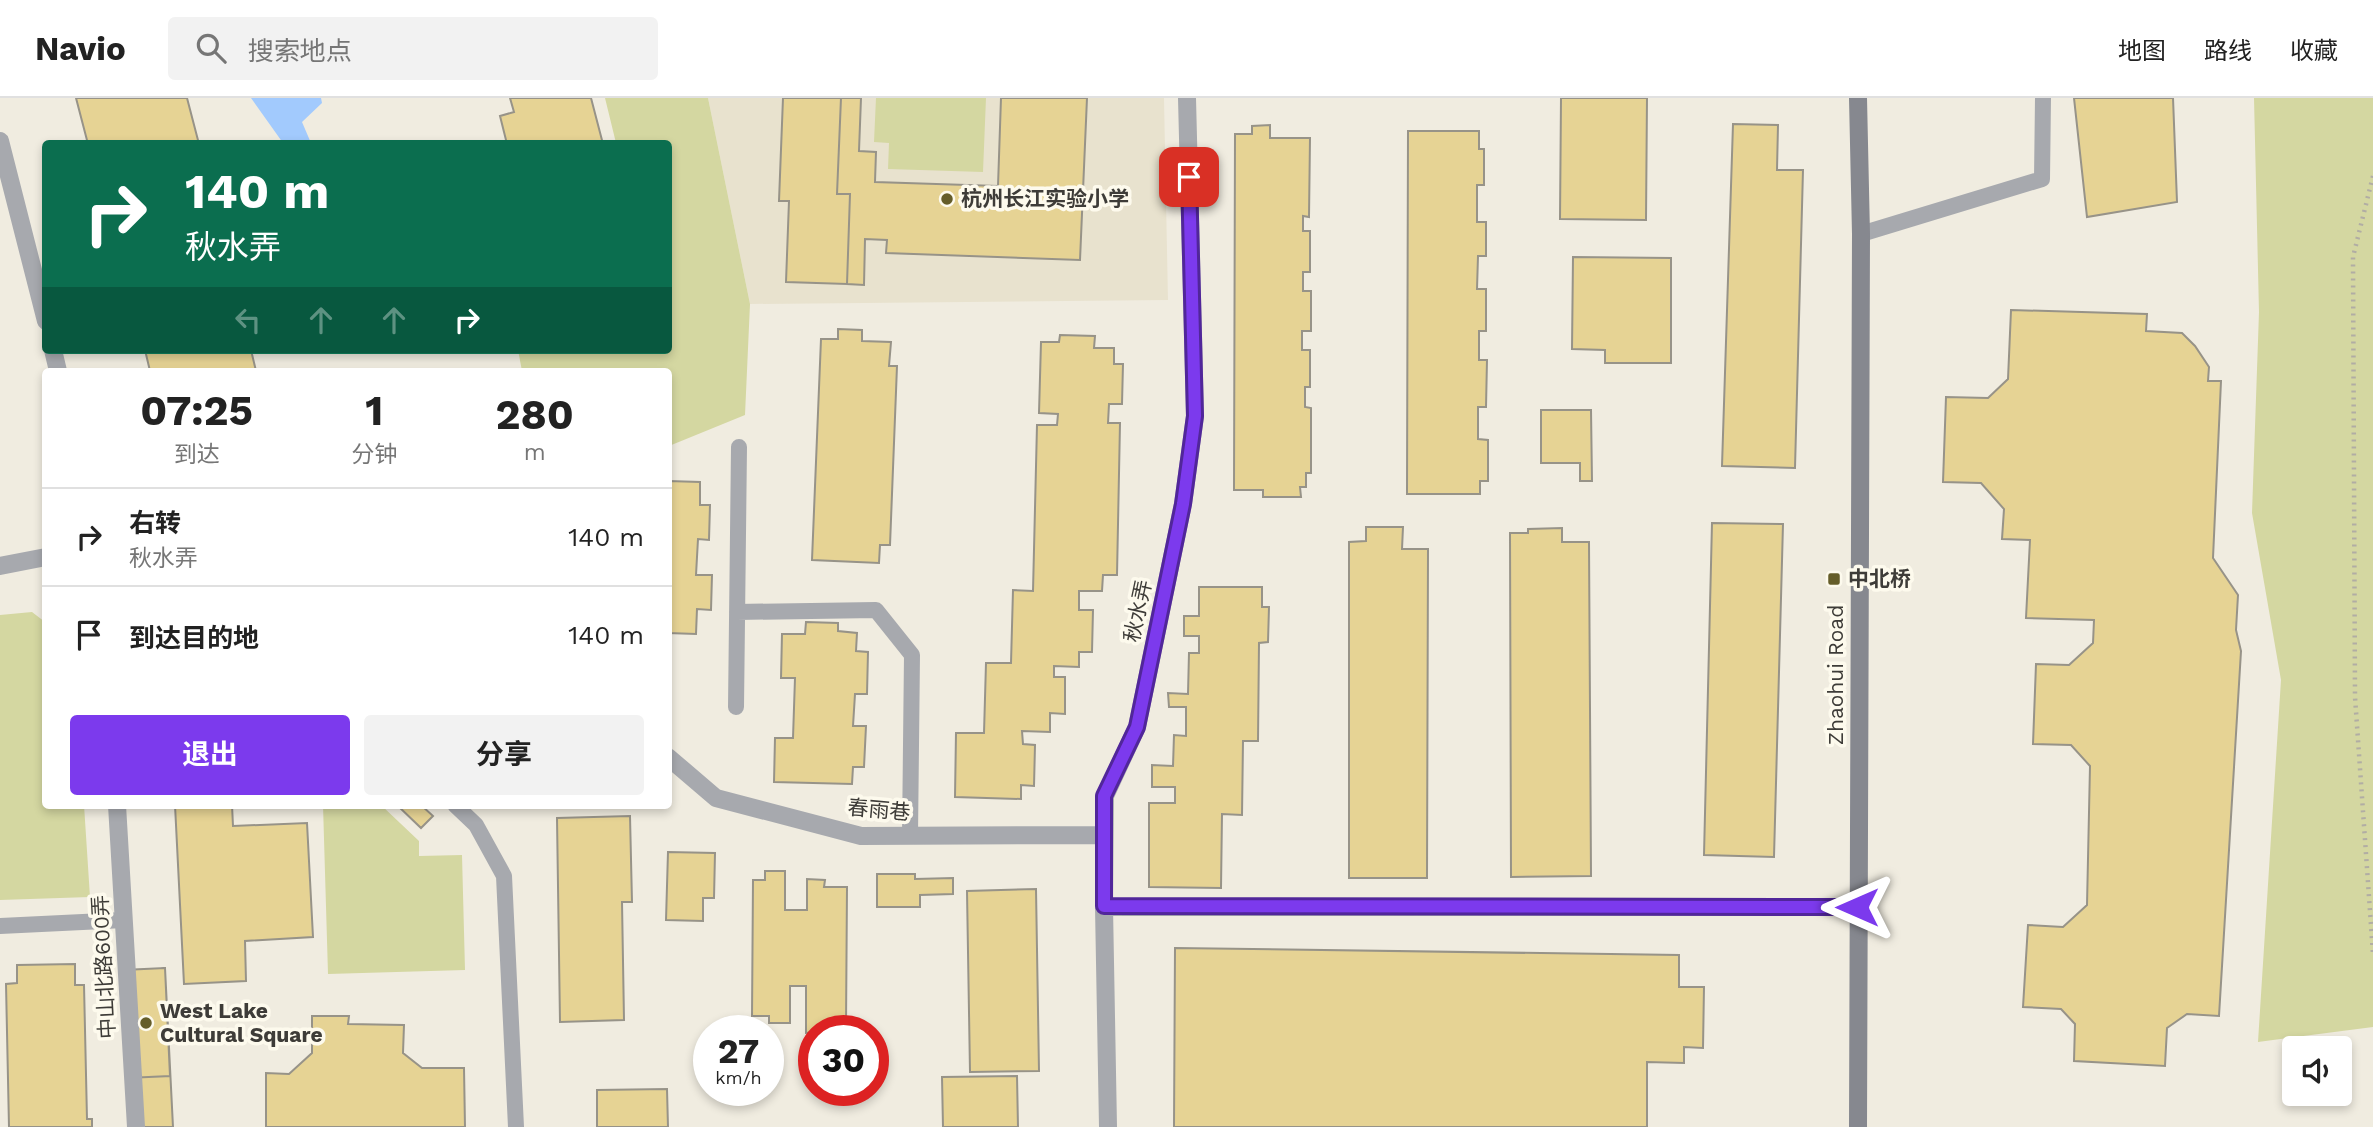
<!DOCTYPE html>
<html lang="zh">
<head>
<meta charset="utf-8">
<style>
  :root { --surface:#fff; --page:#f2f2f2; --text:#222; --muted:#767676; --line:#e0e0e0; --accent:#7c3aed }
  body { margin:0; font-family:"Work Sans","Noto Sans SC",sans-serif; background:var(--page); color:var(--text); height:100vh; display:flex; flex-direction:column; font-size:26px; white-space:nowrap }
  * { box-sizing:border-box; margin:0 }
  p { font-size:23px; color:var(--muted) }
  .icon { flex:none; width:38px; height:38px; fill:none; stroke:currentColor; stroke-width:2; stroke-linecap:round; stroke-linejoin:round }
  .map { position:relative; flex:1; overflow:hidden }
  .panel { position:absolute; left:42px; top:270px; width:630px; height:441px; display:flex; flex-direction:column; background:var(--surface); border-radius:7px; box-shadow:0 4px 10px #0003 }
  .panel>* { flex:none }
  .hud { position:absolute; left:42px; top:42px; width:630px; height:214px; border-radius:7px; box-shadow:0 4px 10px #0003; background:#0b6e4f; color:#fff; overflow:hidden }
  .tools { position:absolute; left:2282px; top:938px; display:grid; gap:14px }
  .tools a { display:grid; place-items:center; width:70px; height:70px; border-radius:7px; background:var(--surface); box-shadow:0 4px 10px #0003; font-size:35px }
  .speed { position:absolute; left:693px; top:917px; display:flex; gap:14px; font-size:35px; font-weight:700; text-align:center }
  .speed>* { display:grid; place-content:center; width:91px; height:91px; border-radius:50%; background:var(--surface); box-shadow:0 4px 10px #0003; line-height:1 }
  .speed small { font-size:18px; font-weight:400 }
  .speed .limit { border:10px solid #d22; background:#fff; color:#111 }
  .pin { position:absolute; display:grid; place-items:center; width:60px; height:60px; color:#fff; margin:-30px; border-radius:14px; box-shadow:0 4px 10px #0006 }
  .me { position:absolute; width:77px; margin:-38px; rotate:270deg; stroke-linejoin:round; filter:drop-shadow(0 0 5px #0008) }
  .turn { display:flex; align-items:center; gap:24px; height:147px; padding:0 28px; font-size:32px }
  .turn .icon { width:91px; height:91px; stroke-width:2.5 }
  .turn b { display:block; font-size:49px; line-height:60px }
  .lanes { display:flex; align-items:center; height:66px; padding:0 28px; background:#0003; justify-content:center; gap:35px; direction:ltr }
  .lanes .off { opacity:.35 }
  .eta { display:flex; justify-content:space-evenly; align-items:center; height:119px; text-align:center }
  .eta b { font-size:42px; font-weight:700; line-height:49px }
  .button { display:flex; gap:14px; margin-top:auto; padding:14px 28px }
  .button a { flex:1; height:80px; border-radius:7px; background:var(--accent); color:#fff; font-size:28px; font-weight:700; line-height:80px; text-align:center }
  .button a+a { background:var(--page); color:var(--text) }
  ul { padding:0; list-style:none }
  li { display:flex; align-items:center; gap:21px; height:98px; padding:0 28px; border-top:2px solid var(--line) }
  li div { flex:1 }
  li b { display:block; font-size:26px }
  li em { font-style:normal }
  header { display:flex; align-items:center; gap:42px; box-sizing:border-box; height:98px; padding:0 35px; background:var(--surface); border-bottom:2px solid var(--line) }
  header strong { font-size:33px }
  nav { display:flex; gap:38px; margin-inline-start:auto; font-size:24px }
  .search { width:490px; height:63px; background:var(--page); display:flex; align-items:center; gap:18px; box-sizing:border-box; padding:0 24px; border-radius:7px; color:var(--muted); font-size:26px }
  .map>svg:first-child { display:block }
</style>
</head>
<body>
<header>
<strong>Navio</strong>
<div class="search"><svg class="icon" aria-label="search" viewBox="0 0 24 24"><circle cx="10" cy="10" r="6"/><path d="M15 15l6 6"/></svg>搜索地点</div>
<nav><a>地图</a><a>路线</a><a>收藏</a></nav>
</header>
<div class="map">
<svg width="2373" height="1029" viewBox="0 0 2373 1029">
  <rect width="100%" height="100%" fill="#f0ece0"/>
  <path fill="#e8e2ce" d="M708 0H1164L1168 202 750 206Z"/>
  <path fill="#d4d7a1" d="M605 0H708L750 206 745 317 669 348 668 273H522L518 252H668V46L616 45Z
    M876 0H986L983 74 888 71 889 45 874 44Z
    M2254 0H2373V929L2258 944 2281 582 2252 415 2259 214Z
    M32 514 45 524 46 707H84L90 799 0 802V517Z
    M323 707H381L419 743V758L462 757 465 872 328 876Z"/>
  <path fill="#a2cafd" d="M251 0H321L322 5 302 24 311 45H283Z"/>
  <path fill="#e6d394" stroke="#979388" stroke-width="2" d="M76 0H187L199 46H88Z
    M510 0H591L603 46H507L500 18 514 14Z
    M783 0H841L837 96H850L847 186 786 184 789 103H779Z
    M841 0H861L859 53 876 54 875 84 998 88 1001 0H1087L1080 162 886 155 887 142 865 141 864 187 847 186 850 96H837Z
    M1561 0H1647L1646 122 1560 121Z
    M2074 0H2173L2177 104 2087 119Z
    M1733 26 1778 27 1777 72H1803L1795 370 1722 368Z
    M1270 27V40H1310L1309 119 1303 118V133H1310V174H1303V193H1311V233H1302V252H1310V289H1305V309L1311 310V375H1306V389H1300L1301 399H1263V392H1234L1235 36H1252V28Z
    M1408 33H1479V51H1484V87H1477V124H1486V158H1478L1477 191H1486V233H1479V262H1487L1486 309H1478V341L1488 342V383H1480V396H1407Z
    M1573 159 1671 160V265H1605V252L1572 251Z
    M2011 212 2147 216 2146 233 2182 235 2195 248 2209 269 2208 283H2221L2213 460 2238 497 2236 532 2241 553 2219 918 2187 916 2167 930 2165 968 2074 963 2075 926 2061 911 2023 909 2028 827 2063 829 2087 807 2090 668 2071 647 2033 646 2036 566 2069 567 2093 545 2094 522 2026 520 2030 442 2002 441 2004 411 1981 385 1943 384 1946 299 1988 300 2008 281Z
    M838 231 862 232V243L891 244 889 268H897L890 447H880L879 465 812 462 821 241H838Z
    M1060 237 1095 238 1094 250H1114V266H1123L1122 306H1109L1108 325H1120L1117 477H1103L1102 493H1079V512H1093L1092 554H1079V569L1054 568V579H1065V616L1050 615V634L1022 633 1023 646 1035 647 1034 688 1021 687V701L955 699 956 635H984L986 565H1011L1013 492 1033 493 1037 327H1057L1058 316 1039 315 1041 244H1059Z
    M145 252H251L256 273H150Z
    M1541 312H1591L1592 383H1580V365H1541Z
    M668 383 700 384V407H710L709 442 698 441 696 477H712L711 512 697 511 696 536 668 535Z
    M1712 425 1783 426 1774 759 1704 757Z
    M1366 429H1403L1402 451H1428L1427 780H1349V444L1366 443Z
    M1562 430V444H1589L1591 778 1511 779 1510 435H1528V431Z
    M1199 489H1262V509H1269L1268 544 1259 545 1258 643H1243L1242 717 1222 716 1221 790 1149 789V705H1175V689H1152V667L1173 668 1174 637 1186 638V609H1169L1168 595 1188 596 1189 555H1199V538H1184V518H1199Z
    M806 524 838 525V533L857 535 856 553 868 554 867 596H855L853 628H866L864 669H853L852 686 774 684 775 640H793L795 580H781L782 536H805Z
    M175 707H232L233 728 307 725 313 839 245 843 246 883 184 886Z
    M397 707H421L433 718 421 730Z
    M630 718 632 804H622L624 922 560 924 557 720Z
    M668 754 715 755 714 800H703V823L666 822Z
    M765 773H785V812H807V781L825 782 824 789H847L846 928H828V933L806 935V888H790V925H769V918H752L753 782H765Z
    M877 776H915V781L953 780V796L920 797V809H877Z
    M1036 791 1039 973 970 974 967 793Z
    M1175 850 1679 857V889H1704L1703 950 1684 949V965L1647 964V1029H1174Z
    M75 866V887H84L87 1021H92V1029H9L6 886 17 885V867Z
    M165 870 173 1029H129L123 872Z
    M165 870 170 978 127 980 123 872Z
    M312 918H349L348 926 404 927 403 955 422 970H464L465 1029H266V975L289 976 312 955Z
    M1017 978 1018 1029H943L942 979Z
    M667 991 668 1029H597V992Z"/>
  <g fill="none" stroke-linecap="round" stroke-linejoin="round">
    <path stroke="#b1ada4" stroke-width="4.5" stroke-dasharray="2 5" stroke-linecap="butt" d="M2373 78 2353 159 2355 599 2373 856"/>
    <path stroke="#a7a9ae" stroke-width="16" d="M1861 136 2042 81 2043 0
      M737 514 876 512 912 557 910 738
      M736 609 739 349
      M455 707 476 727 504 778 516 1029
      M0 828 124 822"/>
    <path stroke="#a7a9ae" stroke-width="18" d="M0 43 46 223
      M53 252 58 273
      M0 468 46 459
      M668 659 716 700 861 738 1104 737
      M117 707 136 1029
      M1104 809H1857
      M1108 1029 1104 809 1105 698 1137 629 1183 406 1195 318 1187 0"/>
    <path stroke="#86888f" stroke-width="18" d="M1858 0 1861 136 1858 1029"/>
  </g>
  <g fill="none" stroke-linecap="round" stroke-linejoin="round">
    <g stroke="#51269a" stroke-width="18">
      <path id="route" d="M1189 79 1195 318 1183 406 1137 629 1104 698V808L1857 809"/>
    </g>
    <use href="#route" stroke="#7c3aed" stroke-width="12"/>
  </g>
  <g fill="#655d29" stroke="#fdfaed" stroke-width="2.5">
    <circle cx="947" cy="101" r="7"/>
    <rect x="1827" y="474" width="14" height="14" rx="3.5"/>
    <circle cx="146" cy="925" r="7"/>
  </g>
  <g text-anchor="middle" stroke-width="7" stroke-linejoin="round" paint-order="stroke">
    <g font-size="21" font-weight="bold" fill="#3e3c38" stroke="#fdfaed" text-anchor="start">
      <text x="961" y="108">杭州长江实验小学</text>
      <text x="1848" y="488">中北桥</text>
      <text x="160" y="920">West Lake<tspan x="160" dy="24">Cultural Square</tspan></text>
    </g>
    <g font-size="21" fill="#3e3c38" stroke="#fdfaed">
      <text transform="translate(1138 513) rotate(-78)" y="7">秋水弄</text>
      <text transform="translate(1836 577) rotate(-90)" y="7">Zhaohui Road</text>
      <text transform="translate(879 712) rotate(5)" y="7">春雨巷</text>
      <text transform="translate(104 869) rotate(-93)" y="7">中山北路600弄</text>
    </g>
  </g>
</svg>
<div class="tools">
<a><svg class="icon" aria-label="sound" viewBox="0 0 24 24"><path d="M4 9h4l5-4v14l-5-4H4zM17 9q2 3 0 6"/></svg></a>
</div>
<div class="speed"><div>27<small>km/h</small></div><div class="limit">30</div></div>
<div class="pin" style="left:1189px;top:79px;background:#d93025"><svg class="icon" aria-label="arrive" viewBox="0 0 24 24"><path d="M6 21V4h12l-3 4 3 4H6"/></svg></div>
<svg class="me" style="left:1857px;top:809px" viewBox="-20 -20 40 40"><path d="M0-17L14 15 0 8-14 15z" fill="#7c3aed" stroke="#fff" stroke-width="4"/></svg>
<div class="hud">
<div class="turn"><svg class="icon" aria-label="right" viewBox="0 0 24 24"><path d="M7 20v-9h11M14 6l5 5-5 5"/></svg><div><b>140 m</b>秋水弄</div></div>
<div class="lanes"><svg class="icon off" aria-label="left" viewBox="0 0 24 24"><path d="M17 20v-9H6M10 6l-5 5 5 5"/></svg><svg class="icon off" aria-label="ahead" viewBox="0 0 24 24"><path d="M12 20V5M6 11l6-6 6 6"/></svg><svg class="icon off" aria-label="ahead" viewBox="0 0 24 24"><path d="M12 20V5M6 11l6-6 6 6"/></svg><svg class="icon" aria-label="right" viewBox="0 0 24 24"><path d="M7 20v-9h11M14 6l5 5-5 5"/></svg></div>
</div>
<section class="panel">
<div class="eta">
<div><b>07:25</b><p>到达</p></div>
<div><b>1</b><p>分钟</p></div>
<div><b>280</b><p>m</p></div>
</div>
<ul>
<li><svg class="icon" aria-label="right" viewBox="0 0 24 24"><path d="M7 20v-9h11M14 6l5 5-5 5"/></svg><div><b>右转</b><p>秋水弄</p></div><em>140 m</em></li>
<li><svg class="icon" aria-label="arrive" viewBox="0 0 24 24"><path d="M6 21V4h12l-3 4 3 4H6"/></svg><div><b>到达目的地</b></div><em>140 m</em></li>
</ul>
<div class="button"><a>退出</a><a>分享</a></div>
</section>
</div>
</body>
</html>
